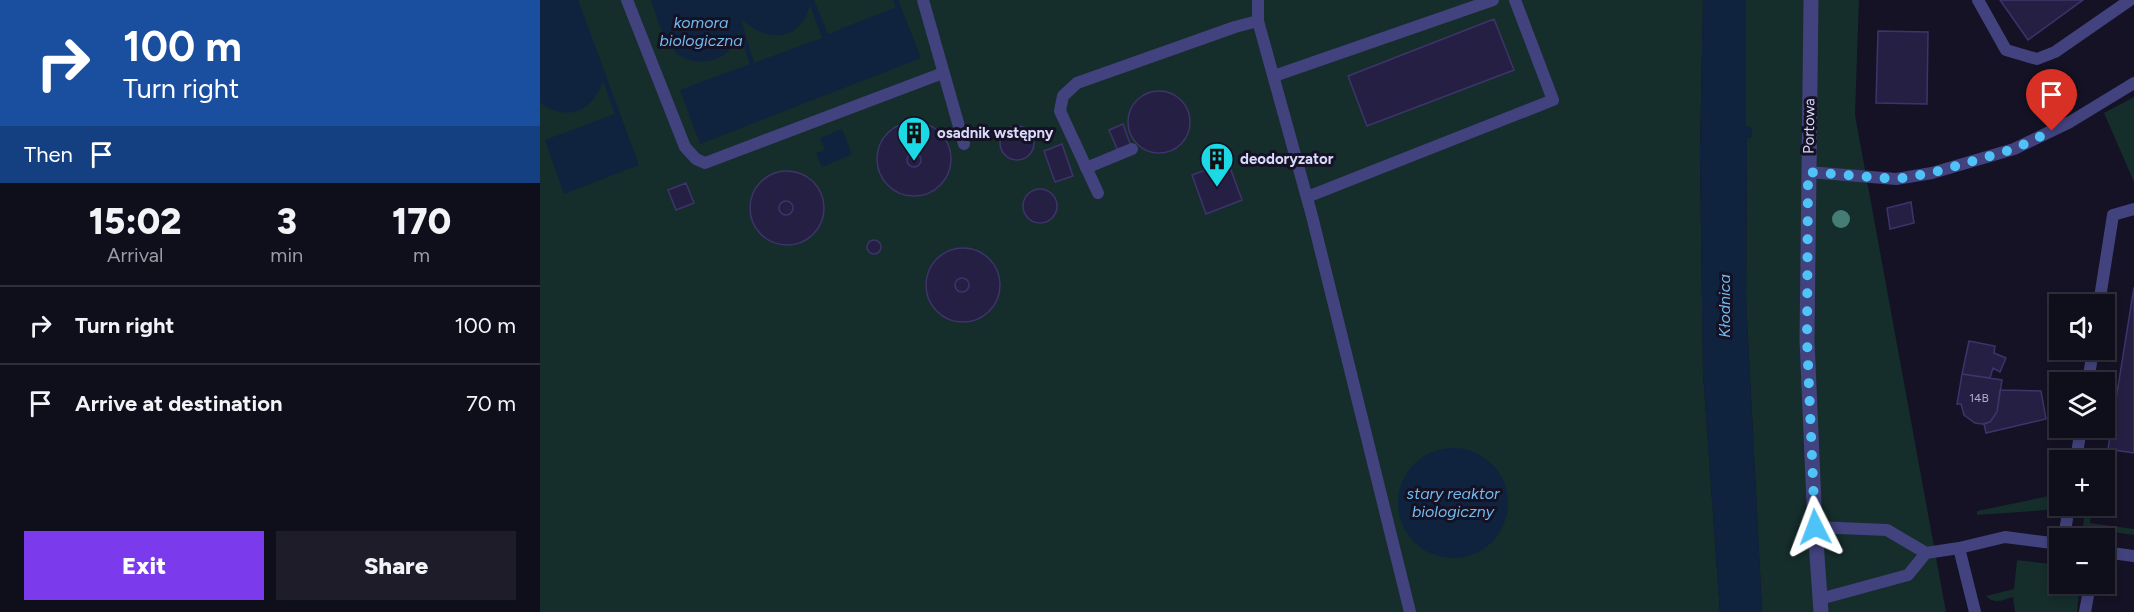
<!DOCTYPE html>
<html lang="en">
<head>
<meta charset="utf-8">
<style>
  :root { --surface:#0f0e1b; --page:#1d1c28; --text:#f1f3f6; --muted:#9b9ca3; --line:#2f2e3a; --accent:#7c3aed }
  body { margin:0; font-family:Figtree,sans-serif; background:var(--page); color:var(--text); height:100vh; display:flex; flex-direction:column; font-size:22px; white-space:nowrap }
  * { box-sizing:border-box; margin:0 }
  p { font-size:20px; color:var(--muted) }
  .icon { flex:none; width:33px; height:33px; fill:none; stroke:currentColor; stroke-width:2; stroke-linecap:round; stroke-linejoin:round }
  .map { position:relative; flex:1; overflow:hidden }
  .side { display:flex; flex-direction:column; background:var(--surface); width:540px }
  .side>* { flex:none }
  .guide { background:#1a4fa0; color:#fff; overflow:hidden }
  .fabs { position:absolute; left:1509px; top:294px; display:grid; gap:12px }
  .fabs a { display:grid; place-items:center; width:66px; height:66px; border-radius:0px; background:var(--surface); box-shadow:0 3px 9px #0003,0 0 0 2px var(--line); font-size:30px }
  .pin { position:absolute; display:grid; place-items:center; width:51px; height:51px; color:#fff; margin:-62px -26px; border-radius:50% 50% 50% 0; rotate:-45deg; box-shadow:0 0 6px #0007 }
  .pin .icon { rotate:45deg }
  .me { position:absolute; width:66px; margin:-33px; rotate:357deg; stroke-linejoin:round; filter:drop-shadow(0 0 4px #0008) }
  .turn { display:flex; align-items:center; gap:21px; height:126px; padding:0 24px; font-size:27px }
  .turn .icon { width:78px; height:78px; stroke-width:2.5 }
  .turn b { display:block; font-size:42px; line-height:51px }
  .then { display:flex; align-items:center; height:57px; padding:0 24px; background:#0003; gap:12px; font-size:22px }
  .eta { display:flex; justify-content:space-evenly; align-items:center; height:102px; text-align:center }
  .eta b { font-size:36px; font-weight:800; line-height:42px }
  .button { display:flex; gap:12px; margin-top:auto; padding:12px 24px }
  .button a { flex:1; height:69px; border-radius:0px; background:var(--accent); color:#fff; font-size:24px; font-weight:800; line-height:69px; text-align:center }
  .button a+a { background:var(--page); color:var(--text) }
  ul { padding:0; list-style:none }
  li { display:flex; align-items:center; gap:18px; height:78px; padding:0 24px; border-top:2px solid var(--line) }
  li div { flex:1 }
  li b { display:block; font-size:22px }
  li em { font-style:normal }
  main { display:flex; flex:1; min-height:0 }
  .map>svg:first-child { display:block }
</style>
</head>
<body>
<main>
<section class="side">
<div class="guide">
<div class="turn"><svg class="icon" aria-label="right" viewBox="0 0 24 24"><path d="M7 20v-9h11M14 6l5 5-5 5"/></svg><div><b>100 m</b>Turn right</div></div>
<div class="then">Then<svg class="icon" aria-label="arrive" viewBox="0 0 24 24"><path d="M6 21V4h12l-3 4 3 4H6"/></svg></div>
</div>
<div class="eta">
<div><b>15:02</b><p>Arrival</p></div>
<div><b>3</b><p>min</p></div>
<div><b>170</b><p>m</p></div>
</div>
<ul>
<li><svg class="icon" aria-label="right" viewBox="0 0 24 24"><path d="M7 20v-9h11M14 6l5 5-5 5"/></svg><div><b>Turn right</b></div><em>100 m</em></li>
<li><svg class="icon" aria-label="arrive" viewBox="0 0 24 24"><path d="M6 21V4h12l-3 4 3 4H6"/></svg><div><b>Arrive at destination</b></div><em>70 m</em></li>
</ul>
<div class="button"><a>Exit</a><a>Share</a></div>
</section>
<div class="map">
<svg width="1594" height="612" viewBox="0 0 1594 612">
  <rect width="100%" height="100%" fill="#141224"/>
  <path fill="#152d2b" d="M0 0H1163L1160 153 1163 372 1180 612H0Z
    M1206 0H1319L1315 115 1406 612H1222L1206 299 1207 138 1212 137V128L1206 127Z
    M1594 97V182L1564 113Z
    M1516 476 1519 478 1521 509 1437 515V511L1514 495 1509 477Z
    M1545 506H1552L1550 523 1594 529V535L1544 528 1543 527Z
    M1477 560 1519 565 1520 584H1540L1537 612H1475L1473 597C1463 600 1454 605 1446 596L1474 589Z"/>
  <path fill="#10233e" fill-rule="evenodd" d="M0 0H38L99 165 24 194 5 140 75 114 63 81C52 112 29 122 0 103Z
    M111 0H274L288 34 356 7 353 0H358L381 58 160 144 140 90 210 64 199 31C197 35 195 42 192 47 175 68 142 66 128 43 120 30 116 14 111 0ZM270 5 282 38 214 63 201 19C226 42 260 43 270 5Z
    M1163 0H1206V126L1212 128V137L1207 138 1206 299 1222 612H1180L1163 372 1160 153Z
    M302 129 312 154 282 167 276 153 285 150 280 138Z
    M858 503a55 55 0 1 1 110 0a55 55 0 1 1-110 0Z"/>
  <path fill="#252043" stroke="#3d346c" stroke-width="1.5" d="M1460 0H1543L1488 40Z
    M954 19 974 70 827 126 808 76Z
    M1338 31 1388 32 1387 104 1336 103Z
    M588 122a31 31 0 1 1 62 0a31 31 0 1 1-62 0Z
    M337 159a37 37 0 1 1 74 0a37 37 0 1 1-74 0Z
    M583 124 591 146 578 151 569 130Z
    M460 143a17 17 0 1 1 34 0a17 17 0 1 1-34 0Z
    M522 144 533 176 515 182 504 151Z
    M367 160a7 7 0 1 1 14 0a7 7 0 1 1-14 0Z
    M671 168 674 176 691 170 702 200 666 214 652 175Z
    M210 208a37 37 0 1 1 74 0a37 37 0 1 1-74 0Z
    M146 183 154 203 136 210 128 190Z
    M483 206a17 17 0 1 1 34 0a17 17 0 1 1-34 0Z
    M239 208a7 7 0 1 1 14 0a7 7 0 1 1-14 0Z
    M1371 202 1374 223 1350 229 1347 208Z
    M327 247a7 7 0 1 1 14 0a7 7 0 1 1-14 0Z
    M386 285a37 37 0 1 1 74 0a37 37 0 1 1-74 0Z
    M415 285a7 7 0 1 1 14 0a7 7 0 1 1-14 0Z
    M1594 287V453L1568 449Z
    M1429 341 1455 346 1454 353 1466 358 1460 372 1453 368 1450 378 1422 374Z
    M1422 374 1462 380 1457 412 1450 422 1442 424 1435 423 1424 415 1421 404H1417Z
    M1460 390 1501 391 1506 419 1446 433 1444 424 1450 422 1457 412Z"/>
  <g fill="none" stroke-linecap="round" stroke-linejoin="round">
    <path stroke="#42427e" stroke-width="12" d="M87 0 145 147 156 159 165 163 403 73
      M383 0 424 144
      M1438 0 1466 50 1497 59 1515 52 1590 0
      M718 21 772 216 870 612
      M734 76 953 0
      M546 168 592 149
      M1268 172 1356 179 1392 173 1474 149 1530 122 1594 83
      M558 193 520 111 523 96 537 83 695 27 718 21V0
      M767 197 1013 100 975 0
      M1559 304 1573 215 1594 209
      M1548 382 1553 350
      M1536 460 1541 428
      M1275 527 1347 530 1386 553 1419 548 1435 612
      M1524 538 1529 506
      M1419 548 1465 537 1520 544
      M1564 552 1594 556
      M1280 599 1368 575 1386 553
      M1545 612 1550 584"/>
    <path stroke="#42427e" stroke-width="15" d="M1271 0 1267 340 1275 527 1281 612"/>
  </g>
  <circle fill="#457c74" cx="1301" cy="219" r="9"/>
  <g fill="none" stroke-linecap="round" stroke-linejoin="round">
    <path stroke="#4fc3f7" stroke-width="10" stroke-dasharray="0 18" d="M1275 527 1267 340 1268 172 1356 179 1392 173 1474 149 1512 131"/>
  </g>
  <defs>
    <g id="building-pin" transform="scale(1.725)"><path d="M0 17L-7.5 6A9.5 9.5 0 1 1 7.5 6Z" fill="#1bdae5" stroke="#141224"/><path d="M-4-6H4V6H1V3H-1V6H-4ZM-2.5-4.3h1.7v1.8h-1.7ZM.8-4.3h1.7v1.8H.8ZM-2.5-1h1.7V.8h-1.7ZM.8-1h1.7V.8H.8Z" fill="#111"/></g>
  </defs>
  <g fill-rule="evenodd">
    <use href="#building-pin" x="374" y="133"/>
    <use href="#building-pin" x="677" y="159"/>
  </g>
  <g text-anchor="middle" stroke-width="6" stroke-linejoin="round" paint-order="stroke">
    <g font-size="12" fill="#aeabcd">
      <text x="1439" y="402">14B</text>
    </g>
    <g font-size="15" fill="#dbd9fb" stroke="#141224">
      <text transform="translate(1269 126) rotate(-89)" y="5">Portowa</text>
    </g>
    <g font-size="15" font-weight="bold" fill="#dbd9fb" stroke="#141224" text-anchor="start">
      <text x="397" y="138">osadnik wstępny</text>
      <text x="700" y="164">deodoryzator</text>
    </g>
    <g font-size="16" font-style="italic" fill="#73bbef" stroke="#141224">
      <text x="161" y="28">komora<tspan x="161" dy="18">biologiczna</tspan></text>
      <text transform="translate(1184 306) rotate(-90)" y="6">Kłodnica</text>
      <text x="913" y="499">stary reaktor<tspan x="913" dy="18">biologiczny</tspan></text>
    </g>
  </g>
</svg>
<div class="fabs">
<a><svg class="icon" aria-label="sound" viewBox="0 0 24 24"><path d="M4 9h4l5-4v14l-5-4H4zM17 9q2 3 0 6"/></svg></a>
<a><svg class="icon" aria-label="layers" viewBox="0 0 24 24"><path d="M12 4l9 5-9 5-9-5zM3 14l9 5 9-5"/></svg></a>
<a>+</a>
<a>−</a>
</div>
<div class="pin" style="left:1512px;top:131px;background:#d93025"><svg class="icon" aria-label="arrive" viewBox="0 0 24 24"><path d="M6 21V4h12l-3 4 3 4H6"/></svg></div>
<svg class="me" style="left:1275px;top:527px" viewBox="-20 -20 40 40"><path d="M0-17L14 15 0 8-14 15z" fill="#4fc3f7" stroke="#fff" stroke-width="4"/></svg>
</div>
</main>
</body>
</html>
